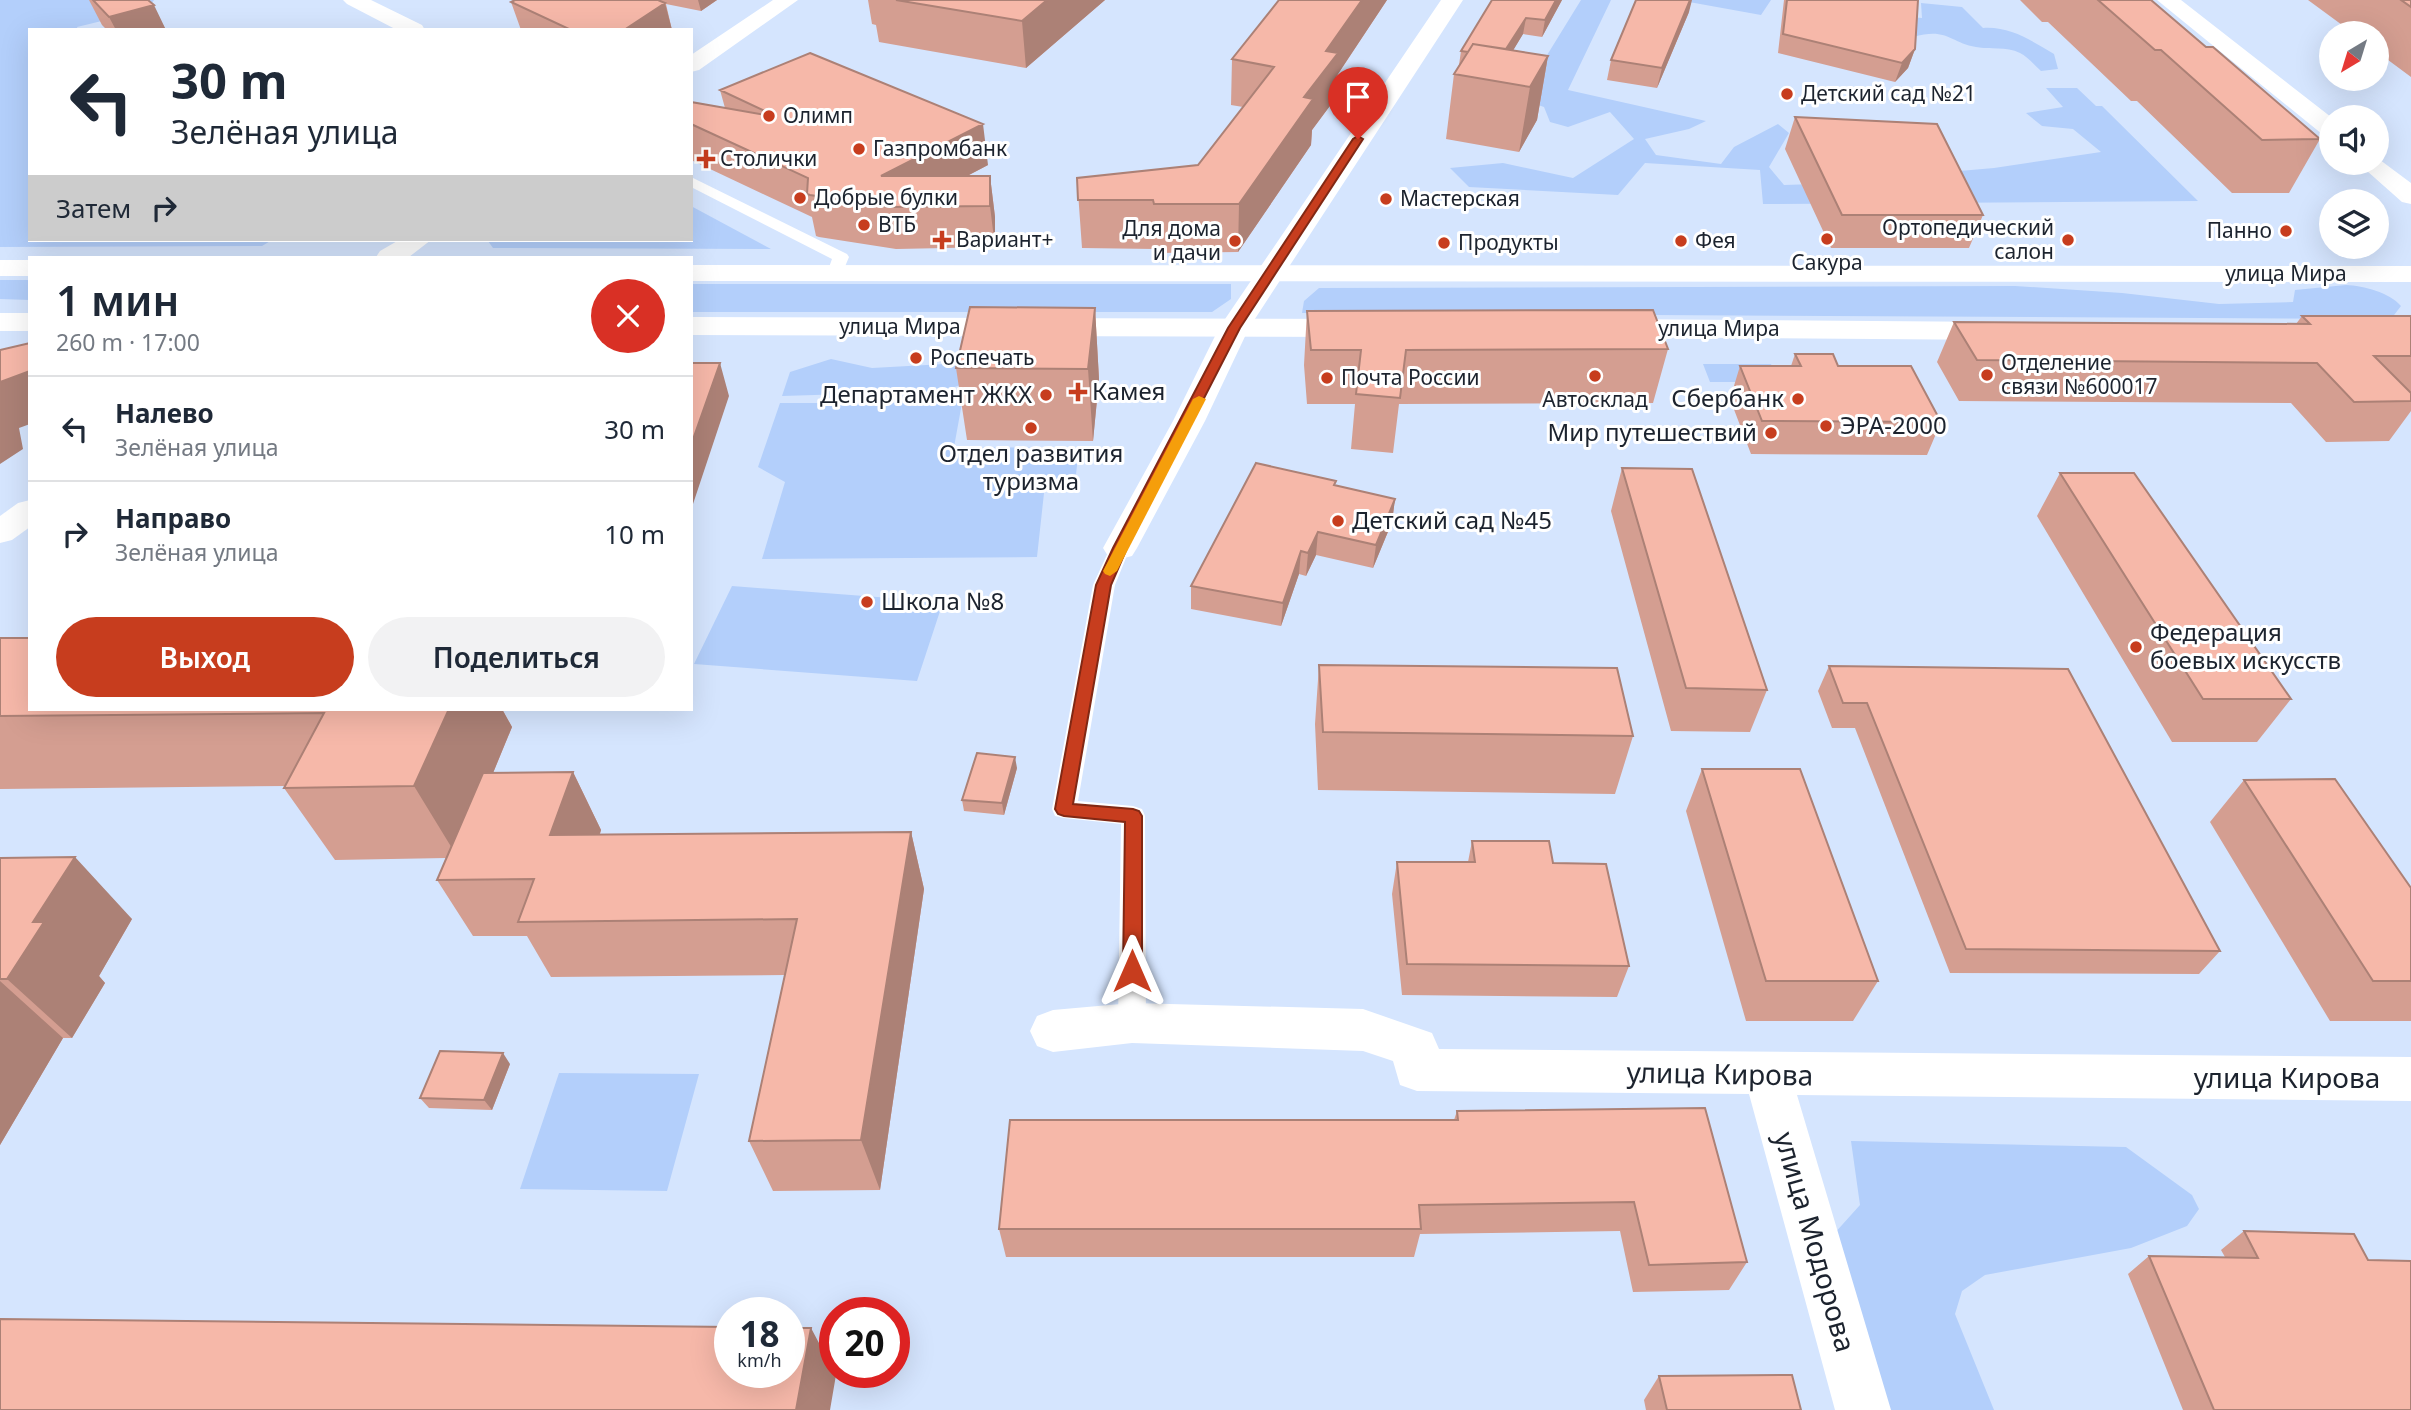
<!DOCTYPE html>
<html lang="ru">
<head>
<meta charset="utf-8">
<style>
  :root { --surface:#fff; --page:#f2f2f3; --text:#1f2937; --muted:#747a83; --line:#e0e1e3; --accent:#c73d1e }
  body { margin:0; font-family:"Noto Sans",sans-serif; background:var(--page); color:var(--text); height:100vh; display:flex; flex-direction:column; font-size:26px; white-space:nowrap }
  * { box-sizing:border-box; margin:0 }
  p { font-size:23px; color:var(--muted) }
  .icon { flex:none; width:38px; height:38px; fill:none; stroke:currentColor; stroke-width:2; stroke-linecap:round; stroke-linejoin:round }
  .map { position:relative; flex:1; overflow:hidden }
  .sheet { position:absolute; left:28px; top:256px; width:665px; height:455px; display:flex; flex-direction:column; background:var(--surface); border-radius:0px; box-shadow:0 7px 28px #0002 }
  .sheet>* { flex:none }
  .guide { position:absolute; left:28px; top:28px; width:665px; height:214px; border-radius:0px; box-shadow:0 7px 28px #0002; background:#fff; color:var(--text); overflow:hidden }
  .needle { width:46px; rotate:218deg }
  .buttons { position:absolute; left:2319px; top:21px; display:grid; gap:14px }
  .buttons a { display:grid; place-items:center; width:70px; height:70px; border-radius:50%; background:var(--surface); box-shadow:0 7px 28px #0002; font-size:35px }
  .speed { position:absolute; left:714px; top:1297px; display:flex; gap:14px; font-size:35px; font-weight:700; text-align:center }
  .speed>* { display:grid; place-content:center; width:91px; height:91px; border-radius:50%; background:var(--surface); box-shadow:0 7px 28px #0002; line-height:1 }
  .speed small { font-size:18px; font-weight:400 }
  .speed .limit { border:10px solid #d22; background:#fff; color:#111 }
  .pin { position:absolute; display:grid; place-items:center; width:60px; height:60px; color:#fff; margin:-72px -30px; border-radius:50% 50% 50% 0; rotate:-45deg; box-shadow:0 0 7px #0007 }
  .pin .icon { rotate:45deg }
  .me { position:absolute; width:77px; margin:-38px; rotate:0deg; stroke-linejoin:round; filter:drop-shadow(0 0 5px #0008) }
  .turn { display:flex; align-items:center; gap:24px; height:147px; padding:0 28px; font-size:32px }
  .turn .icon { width:91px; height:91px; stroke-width:2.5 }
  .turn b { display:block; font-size:49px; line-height:60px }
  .then { display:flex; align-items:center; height:66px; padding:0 28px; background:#0003; gap:14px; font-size:26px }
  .round { display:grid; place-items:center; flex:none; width:74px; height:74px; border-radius:37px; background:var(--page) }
  .head { display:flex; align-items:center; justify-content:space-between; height:119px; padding:0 28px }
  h1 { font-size:42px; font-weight:600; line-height:52px }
  .cta { display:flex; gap:14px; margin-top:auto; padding:14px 28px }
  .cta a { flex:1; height:80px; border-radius:42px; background:var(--accent); color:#fff; font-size:28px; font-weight:600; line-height:80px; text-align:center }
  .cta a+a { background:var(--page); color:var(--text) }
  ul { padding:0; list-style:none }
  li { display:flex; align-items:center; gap:21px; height:105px; padding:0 28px; border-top:2px solid var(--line) }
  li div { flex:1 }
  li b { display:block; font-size:26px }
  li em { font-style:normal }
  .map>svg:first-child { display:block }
</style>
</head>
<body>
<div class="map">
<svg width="2411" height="1410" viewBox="0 0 2411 1410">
  <rect width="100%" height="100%" fill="#d5e5fe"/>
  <path fill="#b3cffb" d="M0 0H154L147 10 77 27 78 30H30V240H272L262 246 0 247Z
    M1581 0H1611L1568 90 1706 121 1689 129 1645 139 1656 155 1721 164 1734 147 1778 124 1789 133 1769 167 1784 185 1909 181 1925 174 1994 168 2101 152 2073 129 2042 126 2026 113 2063 107 2046 88H2077L2096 106H2102L2198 201 1763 204 1760 170 1645 163 1618 195 1469 187 1450 168 1503 163 1573 178 1634 139 1610 112 1568 127 1550 122 1544 107 1520 99Z
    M1678 0H1771L1761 15Z
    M1921 3 1962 7 1983 28C2010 26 2032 41 2054 54L2058 69 2041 71C2034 65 2027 56 2020 53 2006 46 1990 50 1976 47 1949 42 1947 27 1913 37L1898 16 1922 18Z
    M691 206 771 249 493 248 488 241 691 240Z
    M0 280H30V300L0 299Z
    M691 284H1231V299L1212 312H691Z
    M2346 285C2364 286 2389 292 2401 306L2391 319H2374L1302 313 1304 301 1319 288 2015 286 2122 293 2219 304 2293 302 2295 290Z
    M831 359 872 368 981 362 979 378 944 391 782 396 790 372Z
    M1703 364H1771L1779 382H1710Z
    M780 403H962L954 447 1079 448 1075 483 1045 484 1037 557 762 559 785 482 758 467Z
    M732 586 943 602 917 681 694 664Z
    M559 1073 699 1074 667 1191 520 1189Z
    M1851 1141 2126 1147 2192 1195 2199 1209 2187 1226 2131 1248 1985 1275 1962 1291 1955 1314 1994 1410H1876L1824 1245 1860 1205Z"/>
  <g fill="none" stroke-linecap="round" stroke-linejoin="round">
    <path fill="#fff" fill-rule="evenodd" d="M691 177 847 254 849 257 841 276H829L827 273 832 259 691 187Z
      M1120 541 1127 543 1130 548 1115 585 1078 801 1133 806 1142 809 1145 816 1146 1023 1142 1032 1132 1035 1122 1032 1118 1023 1121 824 1064 818 1055 816 1052 809 1093 585 1110 548 1113 543Z"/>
    <path fill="#fff" fill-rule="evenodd" d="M343 0H371L422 25 425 30H397L347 4Z
      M1441 0H1463L1249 328 1205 421 1137 548 1132 556 1120 559 1108 556 1103 548 1173 421 1219 328Z
      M1132 1003 1363 1009 1432 1033 1439 1049 2411 1057V1101L1797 1095 1891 1410H1835L1749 1094 1417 1091 1400 1085 1393 1061 1363 1051 1132 1043 1053 1052 1037 1046 1030 1031 1037 1016 1053 1010Z"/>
    <path fill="#fff" fill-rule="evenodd" d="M30 500V527L12 540 0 543V516L18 503Z"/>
    <path fill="#fff" fill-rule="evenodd" d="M773 0H798L699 70 691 72V55Z
      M399 240H431L409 257H376L380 251Z"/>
    <path fill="#fff" fill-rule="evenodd" d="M2157 0H2181L2331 117V136L2322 134Z
      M2376 157 2411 183V204L2402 202 2358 163H2376Z
      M0 260H30V276H0Z
      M691 265 2411 266V282L691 281Z
      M0 313H30V331H0Z
      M691 317 1358 319 1368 322 1373 328 1368 334 1358 337 691 335Z
      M1607 319 2002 322 2012 325 2017 331 2012 337 2002 340 1607 337 1597 334 1592 328 1597 322Z"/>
  </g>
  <path fill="#d49e91" d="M89 0H148L166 30H107L102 25Z
    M515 0H717L701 11 666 4 672 30H521L511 2Z
    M868 0H1105L1026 68 879 42 876 25 872 24Z
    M1279 0H1387L1336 77 1335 99 1312 130 1311 145 1238 252 1155 253V249L1082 248 1077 178 1198 165 1243 107 1231 105 1232 59Z
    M1492 0H1562L1542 37 1523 34 1513 50 1548 56 1537 120 1519 152 1446 139 1454 74 1459 65 1461 51Z
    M1784 0H1918L1915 49 1908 68 1895 82 1778 53Z
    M2020 0H2151L2206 47 2320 139 2289 193H2232L2137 101H2131L2048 22H2042Z
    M2308 0H2411V77L2376 51V33H2353Z
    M1689 12 1657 88 1607 80 1611 60Z
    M720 90 988 165 967 176H990L995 217V247L896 249 819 237 816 236 812 217 691 160V102L725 108Z
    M1795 117 1983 215 1969 248H1831L1785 149Z
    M1095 308 1099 379 1093 441 967 440 956 368Z
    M1307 311 1668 349 1653 403 1399 404 1393 453 1351 449 1355 404H1307L1304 365Z
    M2302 316H2411V411L2389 441 2326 442 2291 403 1959 401 1937 362 1954 322 2296 324Z
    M1795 354 1838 366 1941 422 1927 455 1751 454 1730 399 1740 366H1791Z
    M1622 468 1767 690 1750 732 1671 731 1611 511Z
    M2060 473 2291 699 2257 742H2172L2037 516Z
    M1335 485 1395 499 1392 522 1373 568 1316 555 1306 576 1299 574 1281 626 1191 609V586Z
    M0 638 30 709H502L512 727 493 773 573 772 601 830 600 834 911 832 924 889 880 1190 773 1191 749 1141 785 975 551 977 527 936H473L437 880 446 858 335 860 284 788 285 786 0 789Z
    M1319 665 1633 736 1615 794 1318 790 1315 724Z
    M1829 666 2220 951 2199 974 1950 973 1855 728H1832L1818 691Z
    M1017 768 1004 815 964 811 962 800Z
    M1702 769 1878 981 1853 1021H1746L1686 811Z
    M2244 780 2411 888V1021H2330L2210 822Z
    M1472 841 1553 863 1629 966 1617 997 1402 995 1392 894 1397 862H1468Z
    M0 858 132 919 99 976 105 983 72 1038H63L0 1145Z
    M510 1064 492 1110 429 1108 420 1098Z
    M1705 1108 1747 1262 1729 1290 1633 1292 1620 1231 1420 1234 1414 1257H1006L999 1229 1454 1120 1457 1111Z
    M2244 1231 2368 1260 2411 1410H2183L2128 1274 2149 1256 2225 1257 2221 1250Z
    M1659 1376 1801 1410H1646L1644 1400Z"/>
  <path fill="#ac8176" d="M698 0H717L701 11Z
    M1047 0H1105L1026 68 1022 21Z
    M1362 0H1387L1336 77 1335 99 1312 130 1311 145 1238 252 1239 204 1304 97 1326 51Z
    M1556 0H1562L1542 37 1545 20Z
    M1690 0H1692L1689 12 1657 88 1662 68Z
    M665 3 672 30H624Z
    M154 5 166 30H116L109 17Z
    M1526 18 1523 34 1499 74 1501 57Z
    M1915 49 1908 68 1895 82 1902 63Z
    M1548 56 1537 120 1519 152 1530 87Z
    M983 124 988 165 908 207 881 176Z
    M990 176 995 217V247L990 206Z
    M1095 308 1099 379 1093 441 1088 369Z
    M720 363 729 396 691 510V445Z
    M30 371V424L19 428 23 449 0 464V382Z
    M1395 499 1392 522 1373 568 1376 545Z
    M1318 532 1316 555 1306 576 1308 553Z
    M1301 551 1299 574 1281 626 1283 603Z
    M433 709H502L512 727 458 858 414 786Z
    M1015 757 1017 768 1004 815 1002 803Z
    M573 772 601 830 580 892 550 835Z
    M911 832 924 889 880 1190 861 1140Z
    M75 857 132 919 99 976 105 983 72 1038 7 979 33 922Z
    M0 981 63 1038 0 1145Z
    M503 1053 510 1064 492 1110 484 1100Z
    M811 1328 836 1375 830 1410H796Z"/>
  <path fill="#f6b8a9" stroke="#ac8176" stroke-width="2" d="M93 0H148L154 5 109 17Z
    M515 0H658L665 3 624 30H571L511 2Z
    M896 0H1047L1022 21Z
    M1279 0H1362L1326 51 1338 53 1304 97 1313 99 1239 204H1154L1153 200H1078L1077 178 1198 165 1274 67 1232 59Z
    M1492 0H1556L1545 20 1526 18 1506 49 1473 44 1468 52 1461 51Z
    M1636 0H1690L1662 68 1611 60Z
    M1787 0H1918L1915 49 1902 63 1783 34Z
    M2098 0H2151L2206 47H2213L2320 139 2262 140 2161 50H2155Z
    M2401 0H2411V7Z
    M1473 44 1548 56 1530 87 1454 74Z
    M810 53 983 124 881 176H990V206L889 207 810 195 807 194 808 178 691 124V102L766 115 767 112 720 90Z
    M1795 117 1937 124 1983 215H1842Z
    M970 307 1095 308 1088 369 956 368Z
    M1653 310 1668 349 1406 350 1400 398 1356 394 1361 350H1311L1307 311Z
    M2302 316H2411V356H2374L2411 393V401L2354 402 2317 363 1977 360 1954 322 2310 324Z
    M30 343V371L0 382V350Z
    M1795 354H1833L1838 366H1911L1941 422 1762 421 1740 366H1801Z
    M691 363H720L691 445Z
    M1256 463 1336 481 1334 485 1395 499 1376 545 1318 532 1308 553 1301 551 1283 603 1191 586Z
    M1622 468 1692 469 1767 690 1686 688Z
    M2060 473H2134L2291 699H2203Z
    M0 638H30V709H449L414 786 284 788 324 713 0 716Z
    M1319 665 1617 668 1633 736 1323 732Z
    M1829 666 2068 669 2220 951 1966 949 1867 703H1843Z
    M977 753 1015 757 1002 803 962 800Z
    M1702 769H1800L1878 981H1766Z
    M573 772 550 835 911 832 861 1140 749 1141 797 919 518 922 534 879 437 880 483 773Z
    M2335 779 2411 888V981H2373L2244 780Z
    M1472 841H1549L1553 863 1606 864 1629 966 1407 964 1397 862H1475Z
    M75 857 33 922H44L7 979H0V858Z
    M440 1051 503 1053 484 1100 420 1098Z
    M1705 1108 1747 1262 1649 1265 1634 1202 1419 1205 1421 1229H999L1010 1120H1458L1457 1111Z
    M2244 1231 2354 1234 2368 1260 2411 1261V1410H2214L2149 1256 2258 1258Z
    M0 1319 730 1327V1372H789V1328H811L796 1410H0Z
    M1792 1375 1801 1410H1667L1659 1376Z"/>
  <path fill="#c73d1e" stroke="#812814" stroke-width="2" d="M1358 136 1363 139 1240 328 1127 548 1111 585 1073 804 1133 809 1139 811 1142 816V971L1139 977 1132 979 1126 977 1123 971 1125 822 1064 816 1058 814 1055 809 1096 585 1113 548 1228 328 1353 139Z"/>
  <path fill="#f59e0b" d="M1199 396 1206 399 1117 571 1110 576 1105 574 1103 571 1193 399Z"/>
  <g fill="#c73d1e" stroke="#fff" stroke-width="2.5">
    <circle cx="1787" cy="94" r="7"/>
    <circle cx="769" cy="116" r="7"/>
    <circle cx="859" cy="149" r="7"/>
    <path d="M702.5 148.5h7v7h7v7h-7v7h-7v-7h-7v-7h7z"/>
    <circle cx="800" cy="198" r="7"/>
    <circle cx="1386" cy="199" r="7"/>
    <circle cx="864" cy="225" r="7"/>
    <circle cx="2286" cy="231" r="7"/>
    <circle cx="1827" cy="239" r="7"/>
    <path d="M938.5 229.5h7v7h7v7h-7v7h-7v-7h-7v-7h7z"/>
    <circle cx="2068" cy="240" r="7"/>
    <circle cx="1235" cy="241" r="7"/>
    <circle cx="1681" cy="241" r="7"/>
    <circle cx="1444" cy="243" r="7"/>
    <circle cx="916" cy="358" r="7"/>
    <circle cx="1987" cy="375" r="7"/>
    <circle cx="1595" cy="376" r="7"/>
    <circle cx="1327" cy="378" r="7"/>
    <path d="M1074.5 381.5h7v7h7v7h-7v7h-7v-7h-7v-7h7z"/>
    <circle cx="1046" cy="395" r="7"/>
    <circle cx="1798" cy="399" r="7"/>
    <circle cx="1826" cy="426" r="7"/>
    <circle cx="1031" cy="428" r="7"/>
    <circle cx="1771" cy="433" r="7"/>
    <circle cx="1338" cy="521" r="7"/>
    <circle cx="867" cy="602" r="7"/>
    <circle cx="2136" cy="647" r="7"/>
  </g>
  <g text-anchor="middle" stroke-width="6" stroke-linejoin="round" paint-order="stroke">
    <g font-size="21" fill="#1c232e" stroke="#fff" text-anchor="start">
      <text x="1801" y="101">Детский сад №21</text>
      <text x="783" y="123">Олимп</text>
      <text x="873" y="156">Газпромбанк</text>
      <text x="720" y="166">Столички</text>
      <text x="814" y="205">Добрые булки</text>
      <text x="1400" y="206">Мастерская</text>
      <text x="878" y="232">ВТБ</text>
      <text x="2054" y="235" text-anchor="end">Ортопедический<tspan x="2054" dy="24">салон</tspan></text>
      <text x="1221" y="236" text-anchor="end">Для дома<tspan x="1221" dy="24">и дачи</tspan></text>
      <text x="2272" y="238" text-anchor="end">Панно</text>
      <text x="956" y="247">Вариант+</text>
      <text x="1695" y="248">Фея</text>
      <text x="1458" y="250">Продукты</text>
      <text x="1827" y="270" text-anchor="middle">Сакура</text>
      <text x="930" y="365">Роспечать</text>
      <text x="2001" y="370">Отделение<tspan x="2001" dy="24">связи №600017</tspan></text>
      <text x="1341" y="385">Почта России</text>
      <text x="1595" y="407" text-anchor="middle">Автосклад</text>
    </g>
    <g font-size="21" fill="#1c232e" stroke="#fff">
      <text x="2286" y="281">улица Мира</text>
      <text x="900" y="334">улица Мира</text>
      <text x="1719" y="336">улица Мира</text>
    </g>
    <g font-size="24" fill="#1c232e" stroke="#fff" text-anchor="start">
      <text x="1092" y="400">Камея</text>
      <text x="1032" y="403" text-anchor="end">Департамент ЖКХ</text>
      <text x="1784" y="407" text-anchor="end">Сбербанк</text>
      <text x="1840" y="434">ЭРА-2000</text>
      <text x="1757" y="441" text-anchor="end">Мир путешествий</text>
      <text x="1031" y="462" text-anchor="middle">Отдел развития<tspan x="1031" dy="28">туризма</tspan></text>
      <text x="1352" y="529">Детский сад №45</text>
      <text x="881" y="610">Школа №8</text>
      <text x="2150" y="641">Федерация<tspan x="2150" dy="28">боевых искусств</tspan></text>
    </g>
    <g font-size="28" fill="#1c232e" stroke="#fff">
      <text transform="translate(1720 1074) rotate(1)" y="10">улица Кирова</text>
      <text x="2287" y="1088">улица Кирова</text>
      <text transform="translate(1815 1242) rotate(74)" y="10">улица Модорова</text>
    </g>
  </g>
</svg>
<div class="buttons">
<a><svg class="needle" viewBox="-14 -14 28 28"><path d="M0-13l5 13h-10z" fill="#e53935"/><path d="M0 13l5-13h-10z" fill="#747a83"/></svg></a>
<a><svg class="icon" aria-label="sound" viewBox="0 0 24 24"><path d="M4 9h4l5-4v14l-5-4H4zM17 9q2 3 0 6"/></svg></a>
<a><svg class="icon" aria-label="layers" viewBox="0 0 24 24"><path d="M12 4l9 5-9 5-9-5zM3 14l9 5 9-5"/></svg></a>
</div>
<div class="speed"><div>18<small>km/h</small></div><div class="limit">20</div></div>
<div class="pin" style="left:1358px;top:139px;background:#d93025"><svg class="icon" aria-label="arrive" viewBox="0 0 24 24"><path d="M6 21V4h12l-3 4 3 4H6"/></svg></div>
<svg class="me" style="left:1132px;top:971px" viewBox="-20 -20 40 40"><path d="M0-17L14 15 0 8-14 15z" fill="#c73d1e" stroke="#fff" stroke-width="4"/></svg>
<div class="guide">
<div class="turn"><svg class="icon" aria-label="left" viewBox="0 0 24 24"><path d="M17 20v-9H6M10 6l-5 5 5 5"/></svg><div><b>30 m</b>Зелёная улица</div></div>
<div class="then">Затем<svg class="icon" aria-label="right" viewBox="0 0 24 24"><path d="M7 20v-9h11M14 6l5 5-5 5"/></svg></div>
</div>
<section class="sheet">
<div class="head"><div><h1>1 мин</h1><p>260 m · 17:00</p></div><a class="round" style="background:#d93025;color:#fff"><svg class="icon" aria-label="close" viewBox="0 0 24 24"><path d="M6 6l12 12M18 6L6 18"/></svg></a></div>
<ul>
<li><svg class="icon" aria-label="left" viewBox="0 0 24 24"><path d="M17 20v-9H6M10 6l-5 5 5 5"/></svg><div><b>Налево</b><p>Зелёная улица</p></div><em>30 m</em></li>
<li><svg class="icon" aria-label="right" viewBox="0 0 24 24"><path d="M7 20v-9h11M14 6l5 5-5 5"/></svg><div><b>Направо</b><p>Зелёная улица</p></div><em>10 m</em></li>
</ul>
<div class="cta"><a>Выход</a><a>Поделиться</a></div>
</section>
</div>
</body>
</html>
